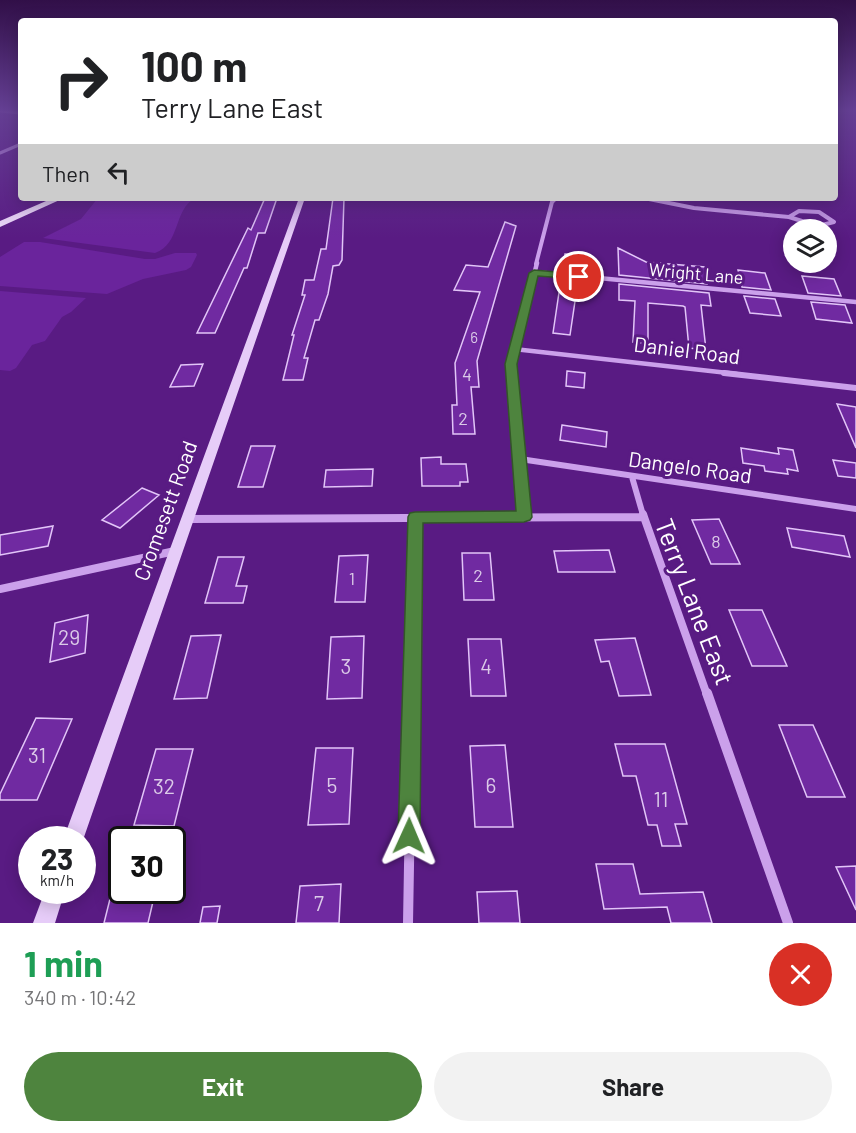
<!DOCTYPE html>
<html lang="en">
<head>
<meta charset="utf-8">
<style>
  :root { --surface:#fff; --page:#f2f2f2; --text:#202124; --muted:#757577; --accent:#4e843e }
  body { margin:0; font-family:Barlow,sans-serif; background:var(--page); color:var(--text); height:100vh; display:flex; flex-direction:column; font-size:22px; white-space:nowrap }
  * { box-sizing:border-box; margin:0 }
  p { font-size:20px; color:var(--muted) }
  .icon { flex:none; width:33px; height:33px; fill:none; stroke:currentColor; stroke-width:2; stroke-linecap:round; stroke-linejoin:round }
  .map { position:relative; height:923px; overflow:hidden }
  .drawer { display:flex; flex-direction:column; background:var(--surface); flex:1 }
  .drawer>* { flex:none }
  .hud { position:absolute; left:18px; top:18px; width:820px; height:183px; border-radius:6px; box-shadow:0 3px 15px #0003; background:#fff; color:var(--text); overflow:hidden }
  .controls { position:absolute; left:783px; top:219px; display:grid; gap:12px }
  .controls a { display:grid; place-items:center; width:54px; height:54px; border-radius:50%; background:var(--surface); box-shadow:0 3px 15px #0003; font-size:30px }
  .speed { position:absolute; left:18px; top:826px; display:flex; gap:12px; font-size:30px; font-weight:700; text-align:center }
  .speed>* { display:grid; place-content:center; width:78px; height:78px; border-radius:50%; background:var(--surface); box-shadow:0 3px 15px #0003; line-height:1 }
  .speed small { font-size:15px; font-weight:400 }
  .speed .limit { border:3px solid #111; border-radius:9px; background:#fff; color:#111 }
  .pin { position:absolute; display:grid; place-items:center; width:51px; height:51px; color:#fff; margin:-26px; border:3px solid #fff; border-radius:50%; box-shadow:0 2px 6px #0007 }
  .me { position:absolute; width:66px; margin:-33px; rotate:1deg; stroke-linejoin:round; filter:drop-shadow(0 0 4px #0008) }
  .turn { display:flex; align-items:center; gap:21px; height:126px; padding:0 24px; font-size:27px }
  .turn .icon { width:78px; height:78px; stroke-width:2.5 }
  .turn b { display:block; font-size:42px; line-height:51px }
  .then { display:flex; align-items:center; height:57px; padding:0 24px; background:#0003; gap:12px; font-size:22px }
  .round { display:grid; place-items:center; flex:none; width:63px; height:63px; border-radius:32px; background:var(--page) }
  .headline { display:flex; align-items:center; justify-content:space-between; height:102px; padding:0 24px }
  h1 { font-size:36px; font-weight:700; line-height:45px; color:#1e9e55 }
  .button { display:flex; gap:12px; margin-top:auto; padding:12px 24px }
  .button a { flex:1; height:69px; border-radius:36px; background:var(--accent); color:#fff; font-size:24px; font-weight:700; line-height:69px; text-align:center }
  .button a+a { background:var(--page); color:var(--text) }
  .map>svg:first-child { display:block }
</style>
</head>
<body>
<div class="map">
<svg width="856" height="923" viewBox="0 0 856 923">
  <rect width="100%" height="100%" fill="#591b83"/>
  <path fill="#6a249c" d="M98 198H195C173 210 181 244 155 253L43 238 81 219Z
    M24 242H40L145 259H155L175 253H196L197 255 191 267 186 270 143 279 107 294 0 286V257Z
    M0 291 86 298 71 312 62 317 45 341 32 345 16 368 10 371 0 370Z"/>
  <path fill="#702aa1" stroke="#e2c5f8" stroke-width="1.5" d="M265 198H277L265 233H258L247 268H244L215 333H197L248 228 251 230Z
    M333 198H344L342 260 339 265 333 266 328 294 319 320H315L304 358H308L303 380H283L294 335H292L305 295H302L305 280H314L321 249H326Z
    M505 222 516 226 477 361 479 387H471L475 434H453L452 405H457L455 363 480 292 454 290 466 265 488 267Z
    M618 248 646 262 705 267 707 284 619 275Z
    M565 254 581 255 579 272 563 270Z
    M738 270 765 273 771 290 742 287Z
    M802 276 834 279 841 296 808 293Z
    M561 279 578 281 570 335 553 333Z
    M619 284 709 293 711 306 701 305 706 350 689 348 685 307 683 306 648 303V344L633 342 635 301 619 300Z
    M744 296 775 299 781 316 750 313Z
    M811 302 845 305 852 323 816 319Z
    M203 364 194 386 170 387 181 365Z
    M567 371 585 373 584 388 566 386Z
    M837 404 856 407V448Z
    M562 425 607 432 606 447 560 440Z
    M251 446H275L263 487H238Z
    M741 448 779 454 778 448 793 450 798 471 787 469 788 474 765 471 764 466 743 463Z
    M441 457V464H466L468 482H460V486H422L421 458Z
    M833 460 856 463V478L838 476Z
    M373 469 372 486 324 487 326 470Z
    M142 488 159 495 120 528 102 520Z
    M719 519 740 564H711L692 520Z
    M53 526 48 546 0 555V535Z
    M787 528 844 536 850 557 792 547Z
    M609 550 615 572H558L554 551Z
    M462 553H490L494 600H464Z
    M368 555 365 602H335L339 556Z
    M218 557H244L236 586H247L243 603H205Z
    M729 610H762L787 666H752Z
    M88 615 85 653 50 662 55 623Z
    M221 635 207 698 174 699 191 636Z
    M364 636 362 698 327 699 331 637Z
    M635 638 651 695 619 696 609 661 601 662 595 640Z
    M468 639H501L506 696H471Z
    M36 718 72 719 37 800H0V794Z
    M779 725H813L845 797H807Z
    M615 744H665L687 824H675L681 846H662L657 825H648L636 776H623Z
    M505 745 513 827H475L470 746Z
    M316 748H353L349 824 308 825Z
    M156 749H193L174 826 134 825Z
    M596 864H633L640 894 703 892 712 923H671L667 907 604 909Z
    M856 866V910L836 867Z
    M341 884 339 923H296L300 886Z
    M517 891 520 923H479L477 892Z
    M155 893 148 923H104L111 895Z
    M220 906 217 923H200L203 907Z"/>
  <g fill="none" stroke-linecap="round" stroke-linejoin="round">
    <path stroke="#cba0eb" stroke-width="3" d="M0 111 21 113
      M0 153 21 144"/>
    <path stroke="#cba0eb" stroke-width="4" d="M644 198 694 208 789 217
      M799 211 819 212 834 222 818 226 789 217Z
      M536 264 552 202 556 198"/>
    <path stroke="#cba0eb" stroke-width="4.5" d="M534 272 856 302
      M514 349 737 374
      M512 374 511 364 537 263"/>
    <path stroke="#cba0eb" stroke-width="6" d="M512 373 524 515
      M724 373 856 388
      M520 459 856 509
      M632 477 643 515"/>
    <path stroke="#cba0eb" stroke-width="8" d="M524 514V517
      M643 514 644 517
      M188 519 644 517 707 695
      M0 589 175 551
      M412 695 415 517"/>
    <path stroke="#cba0eb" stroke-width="10" d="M707 693 788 923
      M408 923 412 693"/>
    <path fill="#e6ccf8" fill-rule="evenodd" d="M299 198H305L83 840H63Z
      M45 891H65L55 923H33Z"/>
    <path fill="#f5e4ff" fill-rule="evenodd" d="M53 198H64L0 227V221Z"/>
  </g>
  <linearGradient id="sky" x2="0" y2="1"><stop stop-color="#310f48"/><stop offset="0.46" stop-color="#643f93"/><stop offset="1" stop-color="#643f93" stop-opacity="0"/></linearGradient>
  <rect width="856" height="238" fill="url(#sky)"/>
  <path fill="#4e843e" stroke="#335628" stroke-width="1.5" d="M534 270 579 274 584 277 579 279 538 276 517 364 532 517 530 520 524 522 423 523 420 836 417 844 409 847 401 844 398 836 408 517 410 513 415 512 516 511 505 364 529 273Z"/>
  <g text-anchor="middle" stroke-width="6" stroke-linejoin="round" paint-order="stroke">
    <g font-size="15" fill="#dbcae8">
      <text x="474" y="343">6</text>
    </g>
    <g font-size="18" fill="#fff" stroke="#591b83">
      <text transform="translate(696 274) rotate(5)" y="6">Wright Lane</text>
    </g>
    <g font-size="18" fill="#dbcae8">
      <text x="467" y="381">4</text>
      <text x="463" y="425">2</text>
      <text x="716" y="548">8</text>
      <text x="478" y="582">2</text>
      <text x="352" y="585">1</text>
    </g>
    <g font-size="21" fill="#fff" stroke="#591b83">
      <text transform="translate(687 351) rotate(7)" y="7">Daniel Road</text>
      <text transform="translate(690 468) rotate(8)" y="7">Dangelo Road</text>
      <text transform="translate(166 511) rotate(-70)" y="7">Cromesett Road</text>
    </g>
    <g font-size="21" fill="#dbcae8">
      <text x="69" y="645">29</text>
      <text x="346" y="674">3</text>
      <text x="486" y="674">4</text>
      <text x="37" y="763">31</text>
      <text x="332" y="793">5</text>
      <text x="491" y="793">6</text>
      <text x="164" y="794">32</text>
      <text x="661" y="807">11</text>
      <text x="319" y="911">7</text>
    </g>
    <g font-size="26" fill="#fff" stroke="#591b83">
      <text transform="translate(694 602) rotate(69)" y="9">Terry Lane East</text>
    </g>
  </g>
</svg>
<div class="controls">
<a><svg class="icon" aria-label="layers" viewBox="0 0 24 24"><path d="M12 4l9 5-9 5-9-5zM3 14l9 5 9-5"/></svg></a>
</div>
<div class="speed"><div>23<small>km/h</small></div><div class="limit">30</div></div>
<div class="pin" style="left:579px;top:277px;background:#d93025"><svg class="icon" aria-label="arrive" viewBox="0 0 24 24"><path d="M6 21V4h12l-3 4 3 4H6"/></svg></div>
<svg class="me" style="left:409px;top:836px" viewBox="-20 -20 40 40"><path d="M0-17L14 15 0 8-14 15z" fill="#4e843e" stroke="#fff" stroke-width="4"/></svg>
<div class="hud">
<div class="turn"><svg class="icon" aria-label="right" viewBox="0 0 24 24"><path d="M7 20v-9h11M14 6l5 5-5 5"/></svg><div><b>100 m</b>Terry Lane East</div></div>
<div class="then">Then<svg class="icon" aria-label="left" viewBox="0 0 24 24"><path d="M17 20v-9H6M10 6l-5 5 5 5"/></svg></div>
</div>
</div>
<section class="drawer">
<div class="headline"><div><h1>1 min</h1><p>340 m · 10:42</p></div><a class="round" style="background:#d93025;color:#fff"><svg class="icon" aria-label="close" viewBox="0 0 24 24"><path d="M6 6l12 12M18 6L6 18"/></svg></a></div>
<div class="button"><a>Exit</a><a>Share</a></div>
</section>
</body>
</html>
